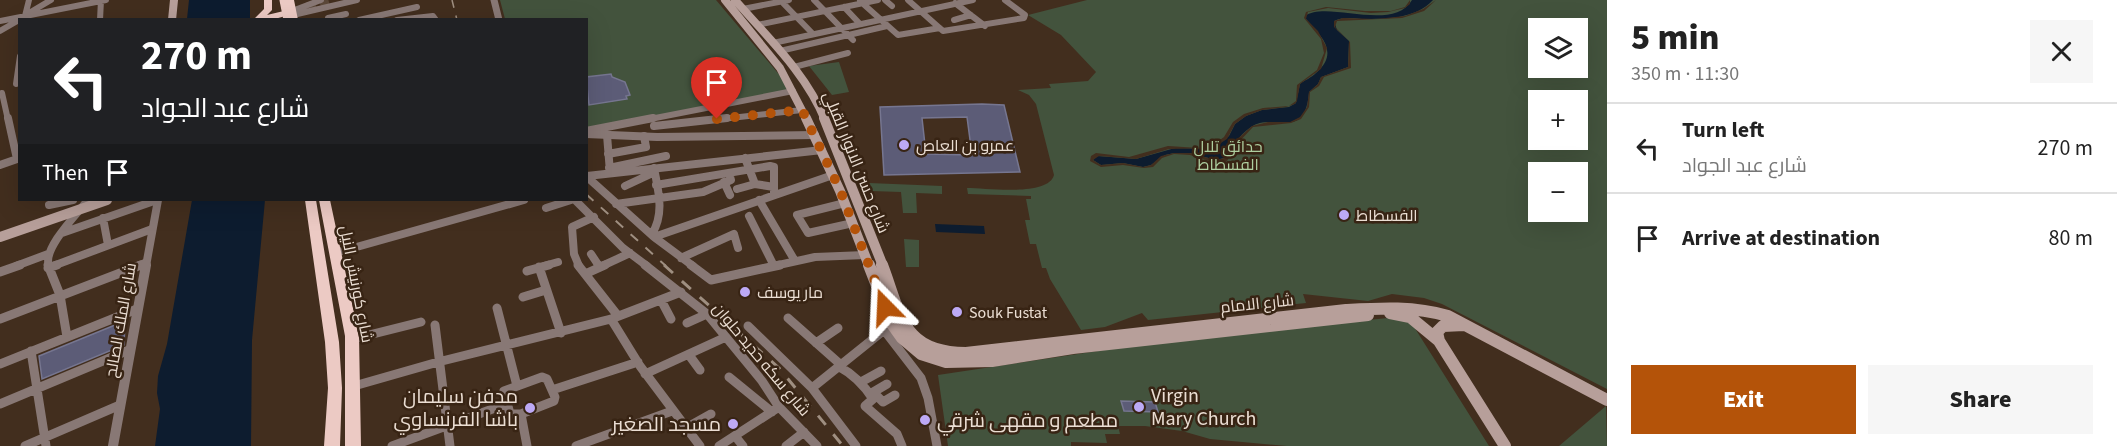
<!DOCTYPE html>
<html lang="en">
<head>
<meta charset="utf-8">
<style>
  :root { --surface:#fff; --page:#f6f6f6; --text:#222; --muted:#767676; --line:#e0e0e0; --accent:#b45309 }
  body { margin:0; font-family:"Source Sans 3",Cairo,sans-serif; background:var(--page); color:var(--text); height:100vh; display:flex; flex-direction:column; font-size:22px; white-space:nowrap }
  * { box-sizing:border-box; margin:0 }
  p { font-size:20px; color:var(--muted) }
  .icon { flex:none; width:33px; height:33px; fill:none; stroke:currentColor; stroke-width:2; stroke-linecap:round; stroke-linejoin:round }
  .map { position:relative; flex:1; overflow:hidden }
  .drawer { display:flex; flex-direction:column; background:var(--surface); width:510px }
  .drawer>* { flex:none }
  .hud { position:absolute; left:18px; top:18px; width:570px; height:183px; border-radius:0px; box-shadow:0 6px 24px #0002; background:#202124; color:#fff; overflow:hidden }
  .buttons { position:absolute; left:1528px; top:18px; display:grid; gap:12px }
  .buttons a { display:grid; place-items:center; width:60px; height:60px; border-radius:0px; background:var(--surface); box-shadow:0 6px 24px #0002; font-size:30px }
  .pin { position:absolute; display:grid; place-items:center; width:51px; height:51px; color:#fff; margin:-62px -26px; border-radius:50% 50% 50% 0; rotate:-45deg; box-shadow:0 0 6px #0007 }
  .pin .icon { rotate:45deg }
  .me { position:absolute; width:66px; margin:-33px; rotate:339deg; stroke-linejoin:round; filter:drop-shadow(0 0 4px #0008) }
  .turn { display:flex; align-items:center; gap:21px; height:126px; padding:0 24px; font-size:27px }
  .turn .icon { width:78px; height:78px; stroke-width:2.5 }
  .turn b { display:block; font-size:42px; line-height:51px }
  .then { display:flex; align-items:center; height:57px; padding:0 24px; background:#0003; gap:12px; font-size:22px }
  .round { display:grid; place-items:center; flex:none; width:63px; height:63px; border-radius:0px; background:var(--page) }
  .overview { display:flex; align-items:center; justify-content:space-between; height:102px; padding:0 24px }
  h1 { font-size:36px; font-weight:800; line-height:45px }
  .button { display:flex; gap:12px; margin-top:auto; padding:12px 24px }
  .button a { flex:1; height:69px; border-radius:0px; background:var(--accent); color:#fff; font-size:24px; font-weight:800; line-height:69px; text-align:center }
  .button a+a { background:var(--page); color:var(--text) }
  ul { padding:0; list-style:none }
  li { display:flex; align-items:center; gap:18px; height:90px; padding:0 24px; border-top:2px solid var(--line) }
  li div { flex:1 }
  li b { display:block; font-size:22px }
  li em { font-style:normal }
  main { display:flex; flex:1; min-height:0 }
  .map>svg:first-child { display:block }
</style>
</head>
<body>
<main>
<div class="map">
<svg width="1607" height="446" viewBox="0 0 1607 446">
  <rect width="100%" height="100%" fill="#422e1e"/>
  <path fill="#43533d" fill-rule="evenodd" d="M500 0H716L793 91 587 131 586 20 505 19Z
    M1087 0H1607V389L1442 304 1424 298 1392 294 1368 301 1303 294 1306 303 1148 320 1142 313 1105 327 1081 330 1050 279 1046 268H1042L1036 244H1030L1025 220H1030L1026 199H1031V196L968 194 967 188C987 188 1048 197 1054 175L1036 104 1029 95 1018 90 1051 88 1049 84 1088 81 1096 72 1061 35 1028 15ZM1539 28H1578V68H1539ZM1539 100H1578V140H1539ZM1539 172H1578V212H1539Z
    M839 62 849 92 832 95 809 66Z
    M869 183 942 186V194L916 193 917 213H903L901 192 871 191Z
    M904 239 919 240V267H906Z
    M1398 317 1411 322 1489 446H1287L1210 439 1182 431 1145 426H1118L1120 434H1105L1107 443 1071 442V446H948L938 375 1178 339Z
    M1606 406 1607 446H1559Z"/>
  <path fill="#0d1c2f" d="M189 0H250V19H187Z
    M1412 0H1433C1416 19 1386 19 1362 19 1352 18 1343 17 1334 21L1337 30 1349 41 1348 67 1321 77 1318 84 1309 92C1305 143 1273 111 1251 127 1239 135 1232 147 1224 158L1216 160 1190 153H1174L1165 155 1151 165 1143 167 1123 163 1101 165 1093 160 1097 156 1136 159 1175 148 1211 149 1229 136 1235 124 1246 116 1262 110 1289 107 1296 103 1300 84C1305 80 1311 78 1316 73 1340 52 1321 36 1306 19L1305 16C1327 0 1393 33 1412 0Z
    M192 200H265L252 340 251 446H155L160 409 157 393 158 376 167 344Z
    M935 224 984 226 985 234 936 232Z"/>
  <path fill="#422e1e" d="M1410 0V4L1405 8 1388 12 1371 13 1328 8 1308 12 1306 19 1318 31 1327 48 1321 69 1300 84 1297 101 1295 104 1286 107 1262 110 1246 116 1235 124 1227 139 1213 148 1169 149 1136 159 1099 156 1093 160 1101 165 1123 163 1143 167 1151 165 1161 156 1174 153H1190L1216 160 1224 158 1233 143 1252 126 1268 122H1290L1300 117 1307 107 1309 92 1318 84 1321 77 1348 67 1349 41 1334 27V21L1343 18 1376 19 1405 16 1423 9 1436 0 1424 11 1402 18 1337 21 1335 27 1350 42 1351 68 1324 77 1319 86 1310 92 1309 107 1301 119 1291 123 1253 127 1237 144 1227 161 1214 162 1190 155 1174 154 1162 158 1153 167 1144 168 1123 165 1101 167 1090 161 1091 156 1096 153 1129 157 1168 146 1199 148 1213 145 1224 137 1233 122 1244 114 1263 108 1289 106 1296 101 1297 85 1317 70 1324 53 1321 39 1304 18 1306 12 1326 7 1365 11H1391L1405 7Z"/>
  <path fill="#5c5c77" stroke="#767690" stroke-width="1.5" fill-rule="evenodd" d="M611 74 612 77 625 82 630 95 626 96 627 99 589 105 586 77Z
    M982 104 1004 105 1020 172 884 175 880 107ZM967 117 972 155 926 154 922 118Z
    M125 321 124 345 42 379 39 356Z
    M1121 401 1155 402 1158 412 1124 411Z"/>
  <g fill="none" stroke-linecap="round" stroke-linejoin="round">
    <path stroke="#5b4839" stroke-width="9" stroke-dasharray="9 4.5" stroke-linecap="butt" d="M307 7 332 0"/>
    <path stroke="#887875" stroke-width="6" d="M780 0 813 34
      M814 0 853 40
      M885 0 892 6
      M908 0 943 31 1024 18 1025 15 1005 0
      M860 1 898 35 940 28
      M955 3 985 26
      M844 7 860 24
      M743 9 789 0
      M292 11 321 0
      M29 13 51 0
      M293 15 357 0
      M25 16 29 0
      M328 18 346 14
      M100 20 101 0
      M359 20 417 7
      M397 20 433 16 436 20
      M954 20 971 15
      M0 21 106 0
      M757 25 878 0
      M0 31 19 20
      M773 43 973 0
      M780 51 887 26
      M794 67 848 53
      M16 84 20 56
      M2 93 8 120
      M645 120 793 91
      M713 120 802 110"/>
    <path stroke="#887875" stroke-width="8" d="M8 118 17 159
      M654 126 727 118
      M586 131 653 118
      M607 135 610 172
      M608 154 646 147 644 136
      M745 158 755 184
      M0 165 20 158
      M609 168 666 156
      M586 176 654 237 693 266
      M587 176 822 150
      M724 182 730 195
      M656 185 770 166 774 167V195
      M625 186 655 172
      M737 189 755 184 774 187
      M575 200 623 248 647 266
      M759 200 795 261
      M845 203 797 215 808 233 853 223
      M616 204 703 192 731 180 729 173
      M49 205 73 200
      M546 208 571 200
      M749 216 774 266
      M103 218 108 245
      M62 233 157 200
      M652 234C665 213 658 190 654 168
      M654 237 833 175
      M335 253 524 200
      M591 254 599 266
      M681 258 734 234 738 248
      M16 266 48 254
      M49 266C42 249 77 214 88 200
      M53 266 152 229
      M137 266 145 263
      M544 266 558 262
      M579 266 574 254 572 227 594 217
      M602 266 630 253
      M774 266 815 257 865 255"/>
    <path stroke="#887875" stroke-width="9" d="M48 265 60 295 67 337
      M578 265 618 316
      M598 265 600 267
      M645 265 707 314 762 381 779 407 817 446
      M691 265 711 280 780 265
      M539 267 561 333
      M48 268 57 265
      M527 271 549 265
      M0 272 20 265
      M585 274 605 265
      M523 297 546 290
      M661 300 671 319
      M497 308 517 386
      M788 318 840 364
      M0 319 141 265
      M611 319 640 366 700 446
      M687 323 707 314
      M435 325 450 446
      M748 326 812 388 856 446
      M884 330 921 378 928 398 937 446
      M353 339 421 322
      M816 343 838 328
      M31 351 46 446
      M689 355 700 370
      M0 364 137 309
      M838 366C853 374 864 385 873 399L865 406 897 434 902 446
      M645 374 726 337
      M542 377 547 379 555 397 554 401 521 414H510L504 391Z
      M729 377 772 412
      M861 382 881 371
      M354 386 438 362 611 319 681 292
      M812 388 888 327
      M552 390 638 362
      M870 394 887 384
      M872 398 877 396 883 402 895 395
      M0 404 129 350
      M521 414 527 446
      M686 428 711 414
      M735 436 743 446
      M25 446 120 405
      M392 446 506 404
      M576 446 672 411
      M719 446 779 407
      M786 446 804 432"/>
    <path stroke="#887875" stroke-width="7" d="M494 0 499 20"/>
    <path stroke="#887875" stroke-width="8" d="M586 134 657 137 815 135
      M146 266 158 200"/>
    <path stroke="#887875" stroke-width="10" d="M113 446 146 265"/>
    <path stroke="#b79f9a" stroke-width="8" d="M725 0 780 68 807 120
      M735 0C768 38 806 73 825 120
      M172 20 174 0"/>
    <path stroke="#b79f9a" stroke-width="10" d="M806 118 840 191 869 266
      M824 118 883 266
      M0 237 107 200"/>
    <path stroke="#b79f9a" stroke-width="12" d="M869 265 892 324 902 338 921 354 946 362 992 361 1073 348 1368 315
      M882 265C901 315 902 353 966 353L1346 310C1381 308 1414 306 1448 316L1607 400
      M1390 313 1410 317 1439 341 1505 446
      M1439 341 1437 332 1443 326 1464 325"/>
    <path fill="#eccac4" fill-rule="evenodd" d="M264 0H272V10L267 15 288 10 286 0H294L298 20H290L289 15 271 20H253L264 9Z
      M305 200H316L339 342 342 388 340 446H324L328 388 325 342Z
      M319 200H330L359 336 361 446H345V336Z"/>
    <path stroke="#9f8f81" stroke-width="1.5" stroke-dasharray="8 8" stroke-linecap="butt" d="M452 0 457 20"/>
    <path stroke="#9f8f81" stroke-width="2" stroke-dasharray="10 10" stroke-linecap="butt" d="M586 194 666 266"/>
    <path stroke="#9f8f81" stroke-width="3" stroke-dasharray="12 12" stroke-linecap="butt" d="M664 265 779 368 843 446"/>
    <path stroke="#eccac4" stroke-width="9" d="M284 0 288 20"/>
  </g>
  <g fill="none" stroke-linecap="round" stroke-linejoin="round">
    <path stroke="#b45309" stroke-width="10" stroke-dasharray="0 18" d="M717 119 802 110 840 190 885 307"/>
  </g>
  <g fill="#bda9f5" stroke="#382414" stroke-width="2">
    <circle cx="904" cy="145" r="6"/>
    <circle cx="1344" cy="215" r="6"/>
    <circle cx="745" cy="292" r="6"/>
    <circle cx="957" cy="312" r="6"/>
    <circle cx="1139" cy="407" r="6"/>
    <circle cx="530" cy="408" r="6"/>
    <circle cx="925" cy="420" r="6"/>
    <circle cx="733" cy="424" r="6"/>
  </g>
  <g text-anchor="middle" stroke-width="5" stroke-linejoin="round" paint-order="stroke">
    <g font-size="16" fill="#ebded3" stroke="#382414" text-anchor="start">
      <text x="916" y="151">عمرو بن العاص</text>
      <text x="1356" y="221">الفسطاط</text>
      <text x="757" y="298">مار يوسف</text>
      <text x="969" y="318">Souk Fustat</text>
    </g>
    <g font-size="16" fill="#aecfa0" stroke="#382414">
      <text x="1228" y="152">حدائق تلال<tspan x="1228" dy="18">الفسطاط</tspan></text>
    </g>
    <g font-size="16" fill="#ebded3" stroke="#382414">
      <text transform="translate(857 162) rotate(68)" y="6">شارع حسن الانوار القبلي</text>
      <text transform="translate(357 284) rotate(79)" y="6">شارع كورنيش النيل</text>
      <text transform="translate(1257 303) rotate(-6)" y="6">شارع الامام</text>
      <text transform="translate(120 320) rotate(-80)" y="6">شارع الملك الصالح</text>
      <text transform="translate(762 359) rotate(50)" y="6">شارع سكه حديد حلوان</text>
    </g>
    <g font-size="20" fill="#ebded3" stroke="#382414" text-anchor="start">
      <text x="1151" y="402">Virgin<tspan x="1151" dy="23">Mary Church</tspan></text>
      <text x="518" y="403" text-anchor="end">مدفن سليمان<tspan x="518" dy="23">باشا الفرنساوي</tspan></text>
      <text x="937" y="427">مطعم و مقهى شرقي</text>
      <text x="721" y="431" text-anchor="end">مسجد الصغير</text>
    </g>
  </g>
</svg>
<div class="buttons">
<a><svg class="icon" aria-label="layers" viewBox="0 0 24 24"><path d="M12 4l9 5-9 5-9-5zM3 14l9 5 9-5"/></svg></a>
<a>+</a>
<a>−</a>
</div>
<div class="pin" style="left:717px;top:119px;background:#d93025"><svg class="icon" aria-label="arrive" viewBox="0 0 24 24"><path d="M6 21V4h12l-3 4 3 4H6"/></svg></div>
<svg class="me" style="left:885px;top:307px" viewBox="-20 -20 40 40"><path d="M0-17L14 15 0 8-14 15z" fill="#b45309" stroke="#fff" stroke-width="4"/></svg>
<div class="hud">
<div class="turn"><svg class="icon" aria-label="left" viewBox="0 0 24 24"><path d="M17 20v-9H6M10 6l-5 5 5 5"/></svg><div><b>270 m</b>شارع عبد الجواد</div></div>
<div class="then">Then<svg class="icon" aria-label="arrive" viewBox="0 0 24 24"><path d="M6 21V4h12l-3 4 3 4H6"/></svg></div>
</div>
</div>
<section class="drawer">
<div class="overview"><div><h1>5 min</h1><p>350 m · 11:30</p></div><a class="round"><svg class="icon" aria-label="close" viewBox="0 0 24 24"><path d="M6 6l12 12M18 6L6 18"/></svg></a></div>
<ul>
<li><svg class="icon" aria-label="left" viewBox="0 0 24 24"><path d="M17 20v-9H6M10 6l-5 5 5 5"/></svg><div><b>Turn left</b><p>شارع عبد الجواد</p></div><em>270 m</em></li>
<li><svg class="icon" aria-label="arrive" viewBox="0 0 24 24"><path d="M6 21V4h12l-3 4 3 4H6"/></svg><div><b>Arrive at destination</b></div><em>80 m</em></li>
</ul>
<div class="button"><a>Exit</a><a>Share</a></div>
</section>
</main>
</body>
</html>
